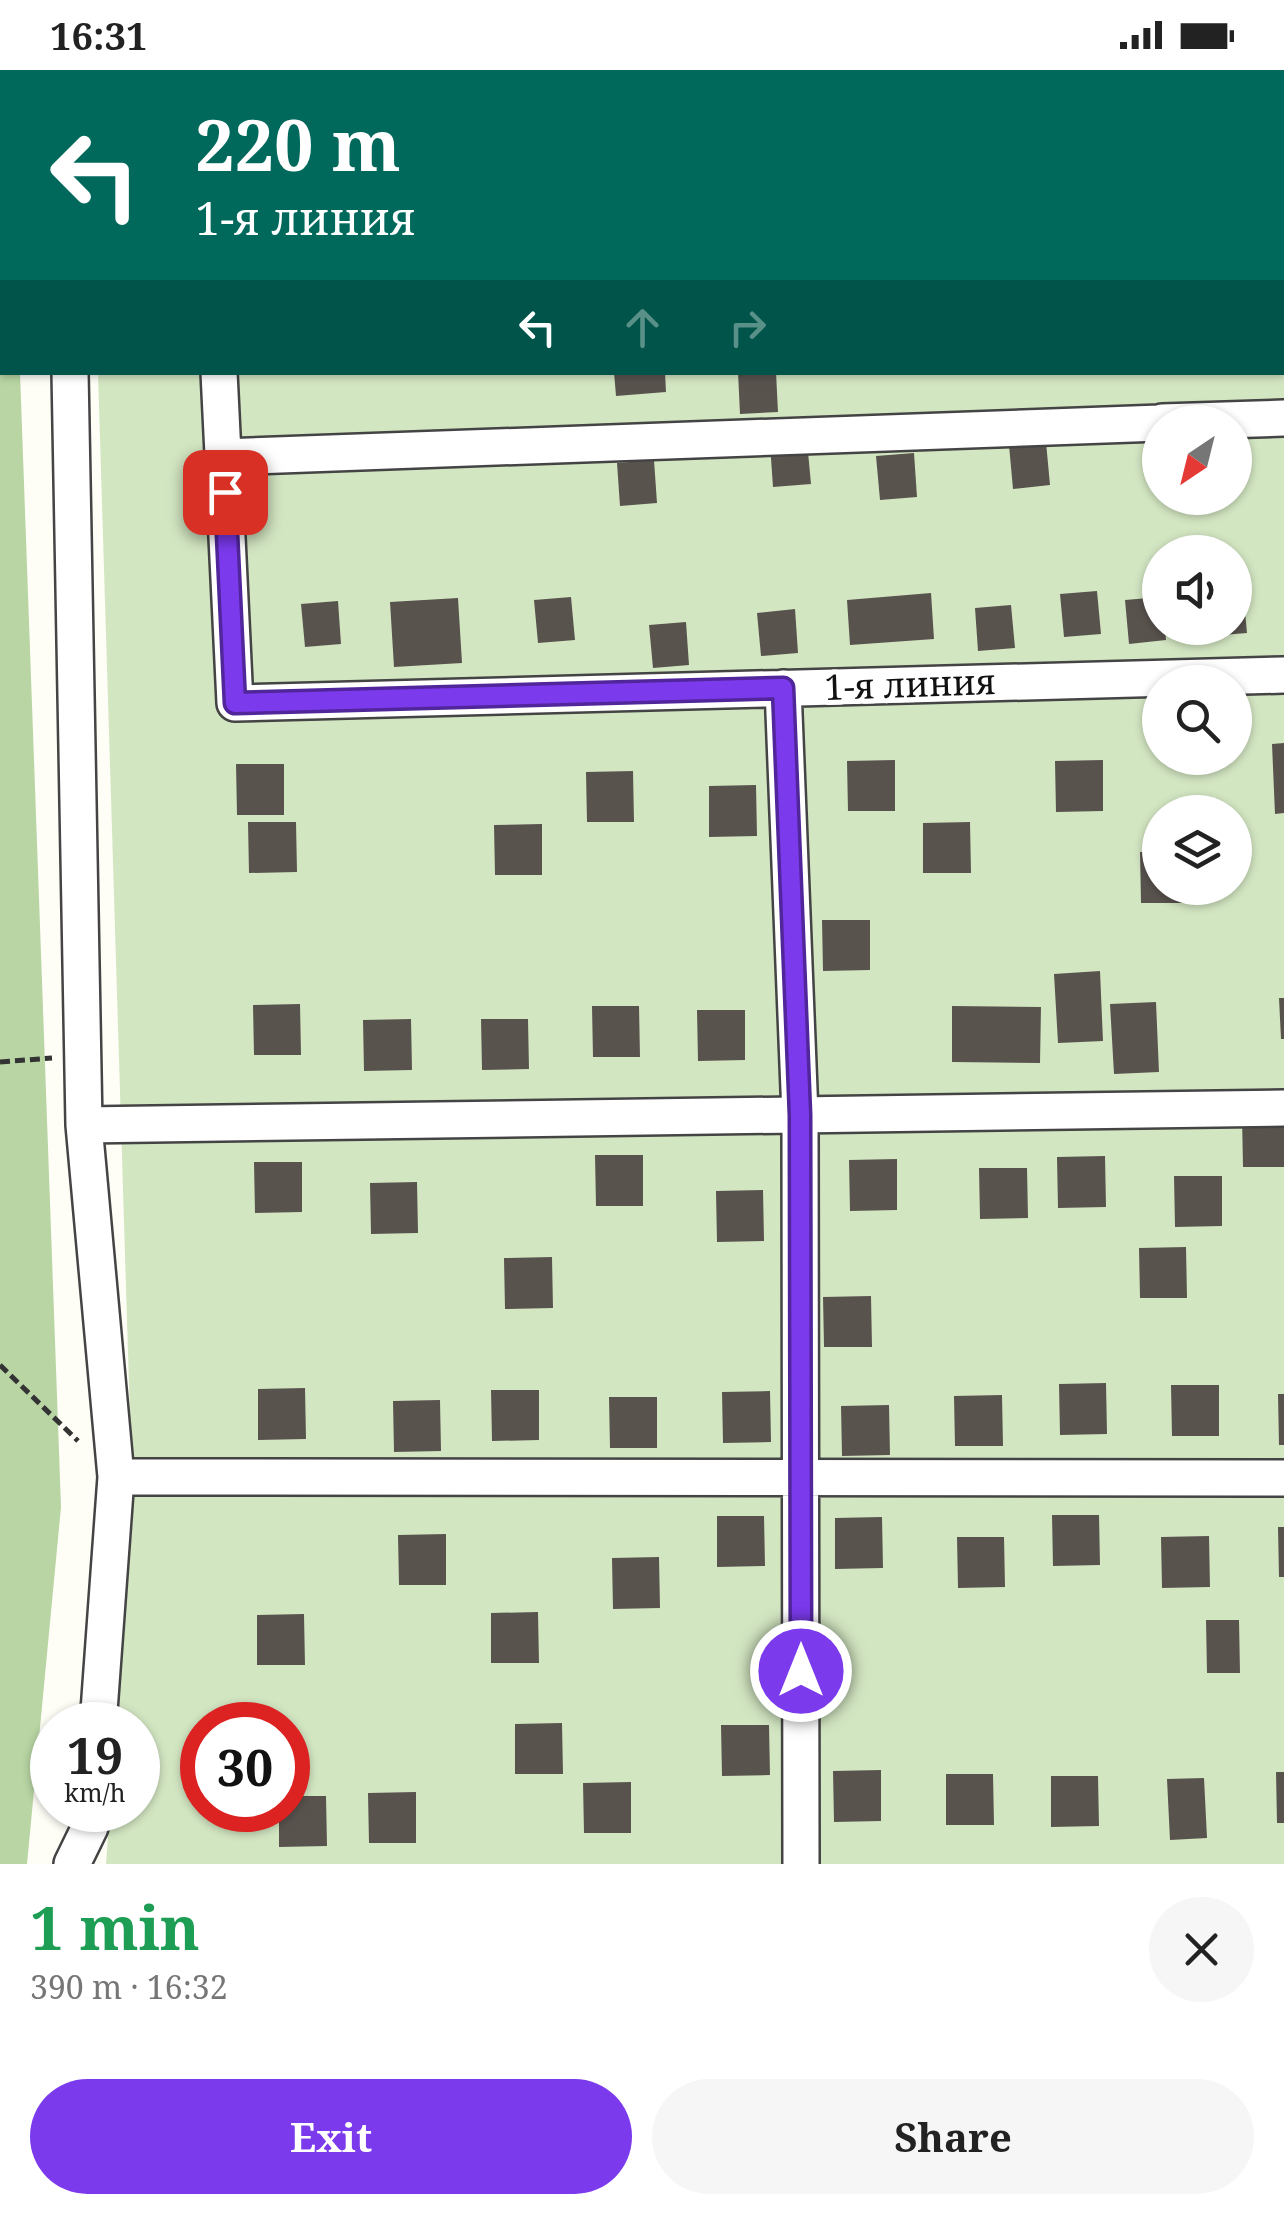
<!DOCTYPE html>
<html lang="en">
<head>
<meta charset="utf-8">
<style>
  :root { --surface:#fff; --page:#f6f6f6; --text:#222; --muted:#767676; --accent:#7c3aed }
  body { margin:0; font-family:"Noto Serif",serif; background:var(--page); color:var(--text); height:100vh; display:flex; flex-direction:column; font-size:38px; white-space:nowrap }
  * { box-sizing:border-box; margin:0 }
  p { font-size:32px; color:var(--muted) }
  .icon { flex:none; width:55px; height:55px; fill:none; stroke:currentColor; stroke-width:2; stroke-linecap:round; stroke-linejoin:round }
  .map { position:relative; height:1794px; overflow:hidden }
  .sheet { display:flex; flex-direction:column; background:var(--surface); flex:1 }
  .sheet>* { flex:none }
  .banner { position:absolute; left:0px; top:0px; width:1285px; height:305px; box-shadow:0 2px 8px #0004; background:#00695c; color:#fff; overflow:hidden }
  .needle { width:65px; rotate:215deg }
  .controls { position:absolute; left:1142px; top:335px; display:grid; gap:20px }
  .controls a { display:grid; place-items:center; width:110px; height:110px; border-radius:50%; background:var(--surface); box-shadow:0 2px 8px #0004; font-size:50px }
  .speed { position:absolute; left:30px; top:1632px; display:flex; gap:20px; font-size:50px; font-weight:700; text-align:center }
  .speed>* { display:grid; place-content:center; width:130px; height:130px; border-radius:50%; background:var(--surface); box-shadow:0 2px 8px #0004; line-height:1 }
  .speed small { font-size:25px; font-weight:400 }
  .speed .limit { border:15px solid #d22; background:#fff; color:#111 }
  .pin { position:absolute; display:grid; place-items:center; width:85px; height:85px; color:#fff; margin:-42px; border-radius:20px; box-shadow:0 5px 15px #0006 }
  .me { position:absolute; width:110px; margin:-55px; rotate:0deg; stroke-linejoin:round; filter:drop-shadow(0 0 8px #0008) }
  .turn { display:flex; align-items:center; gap:35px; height:210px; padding:0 30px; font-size:45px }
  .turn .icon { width:130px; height:130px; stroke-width:2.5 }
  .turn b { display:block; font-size:70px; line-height:85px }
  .lanes { display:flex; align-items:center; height:95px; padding:0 30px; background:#0003; justify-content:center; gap:50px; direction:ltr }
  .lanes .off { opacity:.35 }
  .round { display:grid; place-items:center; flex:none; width:105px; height:105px; border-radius:52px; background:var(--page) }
  .summary { display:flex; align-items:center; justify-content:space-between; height:170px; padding:0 30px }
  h1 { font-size:60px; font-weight:700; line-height:75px; color:#1e9e55 }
  .cta { display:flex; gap:20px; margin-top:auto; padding:20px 30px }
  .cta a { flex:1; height:115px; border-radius:60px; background:var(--accent); color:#fff; font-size:40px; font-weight:700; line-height:115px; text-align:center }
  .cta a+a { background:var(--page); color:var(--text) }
  .status { display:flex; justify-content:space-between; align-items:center; height:70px; padding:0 50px; background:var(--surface); direction:ltr }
  .status svg { height:28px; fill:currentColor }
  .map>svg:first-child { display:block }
</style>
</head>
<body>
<div class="status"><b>16:31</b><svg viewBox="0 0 49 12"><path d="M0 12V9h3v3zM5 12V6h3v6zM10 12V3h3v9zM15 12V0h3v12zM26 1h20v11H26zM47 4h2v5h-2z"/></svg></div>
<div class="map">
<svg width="1284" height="1794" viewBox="0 0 1284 1794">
  <rect width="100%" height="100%" fill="#fefdf6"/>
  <path fill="#d3e6c2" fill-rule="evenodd" d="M90 0H1284V1794H106L110 1740H138V1655H117L133 1446 98 303 1282 302V2ZM1160 352H1235V428H1160ZM1160 482H1235V558H1160ZM1160 612H1235V688H1160ZM1160 742H1235V818H1160ZM202 1655H288V1740H202Z"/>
  <path fill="#b8d5a3" d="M0 0 9 2H2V302L20 303 61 1437 27 1794H0Z"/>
  <path fill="#59534e" d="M614 302H665L666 322 616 326Z
    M738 302H776L778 342 740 344Z
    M807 371 811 414 773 417 770 374Z
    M1046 372 1050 415 1013 419 1009 375Z
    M914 383 917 427 880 430 876 386Z
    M654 390 657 433 620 436 617 393Z
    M1235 520H1243L1247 563 1210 566 1209 558H1235Z
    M1097 521 1101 564 1064 567 1060 524Z
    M931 523 934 569 850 575 847 530Z
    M571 527 575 570 538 573 534 530Z
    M1160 527V558H1165L1166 570 1129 574 1125 530Z
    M458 528 462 593 394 597 390 532Z
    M338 531 341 574 305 577 301 534Z
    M1011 535 1015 578 978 581 975 538Z
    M795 539 798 583 761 586 757 543Z
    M686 552 689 595 653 598 649 555Z
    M1284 673V743L1275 744 1272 674Z
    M895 690V741H848L847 691Z
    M1103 690V741L1056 742 1055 691Z
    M236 694H284V745H237Z
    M633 701 634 752H587L586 702Z
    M756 715 757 766 709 767V716Z
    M248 752H296L297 802 249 803Z
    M970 752 971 803H923V753Z
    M542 754V805H495L494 755Z
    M1140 782H1160V818H1188V833H1141Z
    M822 850H870V900L823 901Z
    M1100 901 1103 971 1058 973 1054 904Z
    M1279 928H1284V969H1281Z
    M1156 932 1159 1002 1114 1004 1110 934Z
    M300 934 301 985H254L253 935Z
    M592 936H639L640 987H593Z
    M952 936 1041 937 1040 993 952 992Z
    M697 940H745V990L698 991Z
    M411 949 412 1000 364 1001 363 950Z
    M481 949H528L529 999 482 1000Z
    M1242 1046H1284V1097H1243Z
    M595 1085H643V1136H596Z
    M1105 1086 1106 1137 1058 1138 1057 1087Z
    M897 1089V1140L850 1141 849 1090Z
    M254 1092H302V1142L255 1143Z
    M979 1098H1027L1028 1148 980 1149Z
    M1174 1106H1222V1156L1175 1157Z
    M417 1112 418 1163 371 1164 370 1113Z
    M763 1120 764 1171 717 1172 716 1121Z
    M1186 1177 1187 1228H1140L1139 1178Z
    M552 1187 553 1238 505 1239 504 1188Z
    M871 1226 872 1277H824L823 1227Z
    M1106 1313 1107 1364 1060 1365 1059 1314Z
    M1171 1315H1219V1366H1172Z
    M305 1318 306 1369 258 1370V1319Z
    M491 1320H539V1370L492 1371Z
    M770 1321 771 1372 723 1373 722 1322Z
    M1278 1324H1284V1375H1279Z
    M1002 1325 1003 1376H955L954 1326Z
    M609 1327H657V1378H610Z
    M440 1330 441 1381 394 1382 393 1331Z
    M889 1335 890 1385 842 1386 841 1336Z
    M1052 1445H1099L1100 1495 1053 1496Z
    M717 1446H764L765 1496 717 1497Z
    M882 1447 883 1498 835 1499V1448Z
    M1278 1457H1284V1507H1279Z
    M446 1464V1515H399L398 1465Z
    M1209 1466 1210 1517 1162 1518 1161 1467Z
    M957 1467H1004L1005 1517 958 1518Z
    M659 1487 660 1538 613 1539 612 1488Z
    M538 1542 539 1593H491V1543Z
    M304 1544 305 1595H257V1545Z
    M1206 1550H1239L1240 1603H1207Z
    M562 1653 563 1704H515V1654Z
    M721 1655H769L770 1705 722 1706Z
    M881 1700V1751L834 1752 833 1701Z
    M1276 1702H1284V1753H1277Z
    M946 1704H993L994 1755H946Z
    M1051 1706H1098L1099 1756 1051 1757Z
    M1204 1708 1207 1768 1170 1770 1167 1709Z
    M631 1712V1763H584L583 1713Z
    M416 1722V1773H369L368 1723Z
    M288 1726H326L327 1776 279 1777V1740H288Z"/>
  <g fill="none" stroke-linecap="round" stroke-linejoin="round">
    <g stroke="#444" stroke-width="40">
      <path id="minor" d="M63 0V2
        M1282 107H1284
        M70 302 84 1055 116 1407 98 1655
        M219 302 235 633 1284 605
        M1162 352 1284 348
        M223 387 1160 353
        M783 618 800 1045 801 1794
        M84 1055 1284 1038
        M116 1407 1284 1408
        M72 1794 90 1757 92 1740"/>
    </g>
    <path stroke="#333" stroke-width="5" stroke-dasharray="10 5" stroke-linecap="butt" d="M0 92 2 93
      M0 992 52 988
      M0 1295 78 1371"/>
    <use href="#minor" stroke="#fff" stroke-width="35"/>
  </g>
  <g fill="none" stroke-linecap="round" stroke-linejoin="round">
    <g stroke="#51269a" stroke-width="25">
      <path id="route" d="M225 422 235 633 783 618 800 1045 801 1601"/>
    </g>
    <use href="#route" stroke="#7c3aed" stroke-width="18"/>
  </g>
  <g text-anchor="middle" stroke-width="10" stroke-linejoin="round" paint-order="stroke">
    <g font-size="35" fill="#111" stroke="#fff">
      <text transform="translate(910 615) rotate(-2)" y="12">1-я линия</text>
    </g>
  </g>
</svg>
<div class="controls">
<a><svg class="needle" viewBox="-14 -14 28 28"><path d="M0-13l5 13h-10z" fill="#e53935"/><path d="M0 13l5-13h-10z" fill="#767676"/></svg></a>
<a><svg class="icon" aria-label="sound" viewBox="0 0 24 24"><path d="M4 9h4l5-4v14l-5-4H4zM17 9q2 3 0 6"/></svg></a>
<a><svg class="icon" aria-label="search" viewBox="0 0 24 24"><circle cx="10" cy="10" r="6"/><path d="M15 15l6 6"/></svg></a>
<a><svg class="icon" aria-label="layers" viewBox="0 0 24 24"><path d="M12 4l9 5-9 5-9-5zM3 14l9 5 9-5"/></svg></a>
</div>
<div class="speed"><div>19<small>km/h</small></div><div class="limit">30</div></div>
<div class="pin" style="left:225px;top:422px;background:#d93025"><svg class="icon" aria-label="arrive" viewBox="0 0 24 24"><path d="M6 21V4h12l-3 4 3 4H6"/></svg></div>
<svg class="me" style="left:801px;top:1601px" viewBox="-20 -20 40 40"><circle r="17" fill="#7c3aed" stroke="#fff" stroke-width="3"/><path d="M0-11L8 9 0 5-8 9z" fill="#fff"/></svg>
<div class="banner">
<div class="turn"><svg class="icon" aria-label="left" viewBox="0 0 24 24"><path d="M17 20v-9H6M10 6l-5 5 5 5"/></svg><div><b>220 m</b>1-я линия</div></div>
<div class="lanes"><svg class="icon" aria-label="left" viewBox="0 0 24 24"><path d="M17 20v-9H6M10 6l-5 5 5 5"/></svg><svg class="icon off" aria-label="ahead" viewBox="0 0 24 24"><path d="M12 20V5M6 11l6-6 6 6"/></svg><svg class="icon off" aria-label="right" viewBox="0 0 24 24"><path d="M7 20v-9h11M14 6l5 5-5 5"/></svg></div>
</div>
</div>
<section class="sheet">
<div class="summary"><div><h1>1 min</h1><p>390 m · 16:32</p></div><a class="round"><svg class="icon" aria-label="close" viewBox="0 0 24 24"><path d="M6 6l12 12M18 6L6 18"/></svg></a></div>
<div class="cta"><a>Exit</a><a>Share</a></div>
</section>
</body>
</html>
